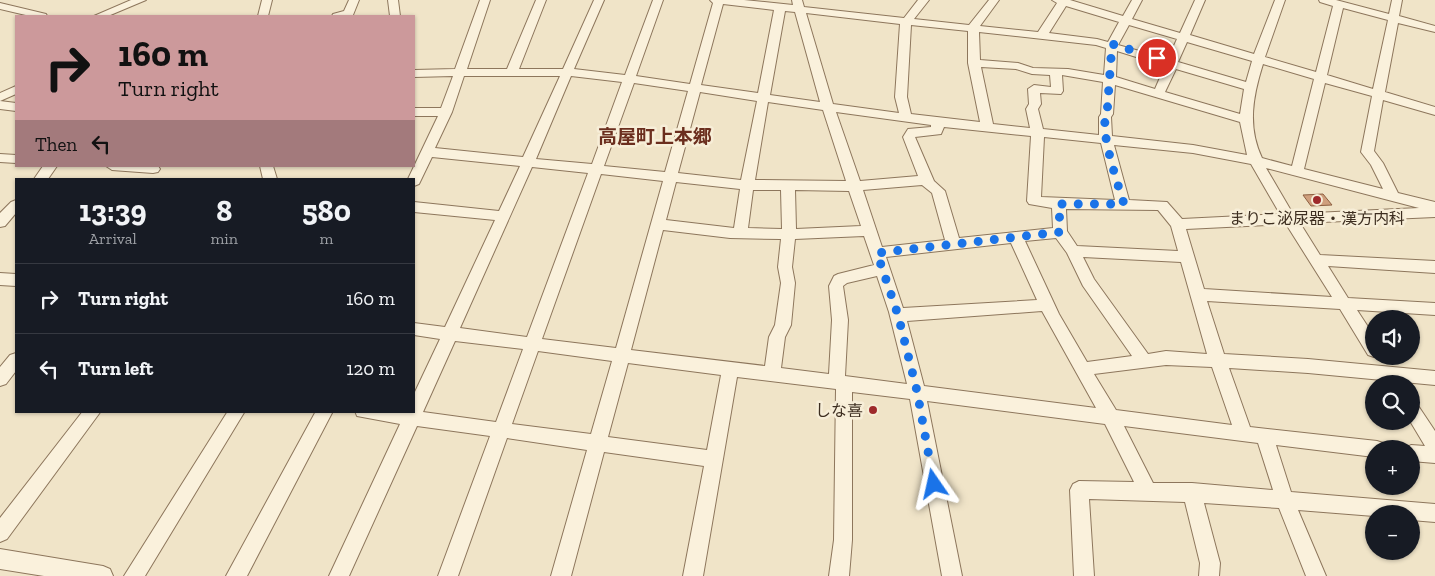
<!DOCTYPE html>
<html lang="en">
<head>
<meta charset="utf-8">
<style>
  :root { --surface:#171b24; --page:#20242c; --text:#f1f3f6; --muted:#9ea1a6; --line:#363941 }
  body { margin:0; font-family:"Zilla Slab","Noto Sans JP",serif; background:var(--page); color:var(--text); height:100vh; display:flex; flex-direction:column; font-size:19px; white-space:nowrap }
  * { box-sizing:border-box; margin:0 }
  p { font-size:16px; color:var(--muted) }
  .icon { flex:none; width:28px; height:28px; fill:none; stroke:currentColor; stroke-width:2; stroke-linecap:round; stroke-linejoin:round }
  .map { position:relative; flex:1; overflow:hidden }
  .sheet { position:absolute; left:15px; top:178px; width:400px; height:235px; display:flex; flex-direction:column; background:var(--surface); border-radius:0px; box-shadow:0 1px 4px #0004 }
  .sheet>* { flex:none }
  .guide { position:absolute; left:15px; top:15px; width:400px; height:152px; border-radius:0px; box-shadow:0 1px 4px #0004; background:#cc999b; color:#111; overflow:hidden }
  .buttons { position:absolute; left:1365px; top:310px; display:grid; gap:10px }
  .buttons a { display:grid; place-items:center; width:55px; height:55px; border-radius:50%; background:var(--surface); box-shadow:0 1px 4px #0004; font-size:25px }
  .pin { position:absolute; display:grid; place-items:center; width:42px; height:42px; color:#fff; margin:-21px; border:2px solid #fff; border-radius:50%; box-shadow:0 1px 5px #0007 }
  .me { position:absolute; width:55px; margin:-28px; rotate:349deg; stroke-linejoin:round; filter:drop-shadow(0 0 4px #0008) }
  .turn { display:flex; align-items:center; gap:18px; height:105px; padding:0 20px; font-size:22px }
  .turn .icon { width:65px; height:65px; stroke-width:2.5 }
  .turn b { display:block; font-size:35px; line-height:42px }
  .then { display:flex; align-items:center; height:48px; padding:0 20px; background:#0003; gap:10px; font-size:19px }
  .eta { display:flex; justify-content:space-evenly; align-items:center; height:85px; text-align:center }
  .eta b { font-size:30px; font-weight:700; line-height:35px }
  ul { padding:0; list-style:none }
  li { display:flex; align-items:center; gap:15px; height:70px; padding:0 20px; border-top:1px solid var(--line) }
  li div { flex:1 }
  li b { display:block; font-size:19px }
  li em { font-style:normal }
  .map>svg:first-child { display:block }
</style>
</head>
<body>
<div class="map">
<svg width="1435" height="576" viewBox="0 0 1435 576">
  <rect width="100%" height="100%" fill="#f0e4c8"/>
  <path fill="#cf9f7d" stroke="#8d5f41" d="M1323 194 1332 205 1311 206 1303 195Z"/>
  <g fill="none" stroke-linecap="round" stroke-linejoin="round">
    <g stroke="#8d765c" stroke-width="2">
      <path id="minor" d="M131 0H146L108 16H94Z
        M262 0H272L268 16H258Z
        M349 0H359L353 15 332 16 333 14 344 11Z
        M388 0H398L400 16H390Z
        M480 0H490L467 69H507L536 0H546L519 69H563L594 0H604L574 69 625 75 653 0H663L636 76 690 84 713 3 710 0H744L793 5 792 0H802L804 7 904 18 918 0H929L914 19 969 25 989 0H999L980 26 1038 32 1057 3 1052 0H1070L1123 16 1132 0H1142L1132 19 1180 33 1195 0H1205L1190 35 1254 54 1275 0H1285L1265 57 1316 72 1333 6 1320 2 1319 0H1336L1389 14 1392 0H1402L1399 16 1435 26V32L1398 23 1385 92 1435 107V115L1383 100 1374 151 1383 163 1398 193 1435 202V217L1300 223 1320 255 1435 261V273L1328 266 1348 298 1435 303V315L1357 310 1374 336V357L1368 355 1340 309 1207 301 1224 354 1308 359 1435 371V385L1308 373 1229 368 1250 427 1377 441 1383 443 1386 449H1374V457L1276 445 1291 492 1435 504V522L1411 520V514H1374V516L1298 510 1326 576H1306L1279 508 1204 503 1220 563 1219 576H1199L1200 563 1185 502 1089 499 1094 576H1074L1070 490 1073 484 1079 481 1134 482 1105 424 927 401 962 576H942L910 399 852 392V540L849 576H829L834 540 836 389 737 377 703 576H683L704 466 604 452 571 576H551L587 450 507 438 458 576H438L490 436 417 426 349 576H329L400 424 357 416 355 411H414V394L440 339 414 335V323L445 327 495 220 414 212V202L499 211 520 166 432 157 419 184 414 186V179H408L438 116H414V108H441L453 76 414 77V70L455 69ZM723 4 774 10 758 93 701 85ZM1066 6 1119 22 1108 42 1097 39 1049 33ZM1343 8 1388 20 1373 89 1327 75ZM785 11 795 12 820 102 770 95ZM806 13 900 24 895 97 899 113 833 104ZM911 25 968 31V63L980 122 911 114 907 97ZM1129 25 1177 39 1168 59 1118 45ZM979 32 1096 45 1106 48 1104 75 1068 69 1033 68 1018 63 980 60ZM1187 42 1252 61 1246 82 1178 62ZM1117 51 1165 66 1155 89 1116 77ZM1263 64 1314 79 1292 166 1262 158C1247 126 1253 96 1263 64ZM981 67 1016 69 1032 74 1050 75 1051 87 1034 85 1028 89 1029 104 1026 109 1030 128 993 124ZM1176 69 1244 89 1240 114 1165 92ZM1062 75 1103 82 1101 114 1099 117V135L1043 129 1038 109 1041 104 1040 93 1061 94 1063 91ZM464 76H560L523 157 435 148 452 112ZM571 76 622 82 592 164 536 159ZM634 83 688 91 665 172 604 166ZM1325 83 1372 96 1361 152 1371 165 1383 189 1304 169ZM1115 85 1240 122 1247 155 1193 145 1112 136 1111 117 1113 114ZM700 92 757 101 741 180 678 173ZM768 102 823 110 846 181 755 180ZM836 112 931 125V127L908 129 903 137 918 176 860 181ZM944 127 1031 136 1027 201 1029 204 1052 208 1053 228 959 238 945 191 934 181 915 137 941 134ZM1044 137 1101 143 1115 200 1041 197ZM1114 145 1193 153 1251 164 1280 214 1182 219 1167 202 1129 200ZM532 167 588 173 527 337 460 328ZM1266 168 1419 208 1293 214ZM601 174 663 181 616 348 542 339ZM676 182 740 189 734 228 666 220ZM922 185 932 193 945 240 882 247 863 190ZM753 190H781L782 229 748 228ZM795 190 849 191 861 226 796 229ZM1066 209 1158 210 1171 226 1178 251 1077 246 1067 231ZM1286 224 1332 297 1204 289 1186 229ZM663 230 730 238 781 239 778 267 781 283 775 325 769 337 765 366 631 350ZM864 236 874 265 838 274 834 276 829 286 832 320 829 374 781 368 785 337 791 325 795 283 792 267 795 239ZM1056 238 1067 253 1083 286 1132 356 1087 362 1059 314 1025 241ZM1011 243 1037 300 903 308 886 257ZM1083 257 1181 262 1207 354 1166 351 1148 354 1094 279ZM877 276 889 312 907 384 845 376 848 320 843 286 847 283ZM1042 311 1096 408 924 386 907 321ZM455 341 523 349 496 422 423 412ZM538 351 612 361 591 434 512 424ZM628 363 721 375 707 450 608 437ZM1166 365 1212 367 1232 425 1116 410 1094 374ZM1124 426 1258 443 1273 490 1192 483H1153Z
        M0 3 46 14 47 16H30L0 9Z
        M16 86V94L0 101V93Z
        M0 101 16 103V111L0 109Z
        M0 154 16 155V163L0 162Z
        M43 166H57L48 179H34Z
        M106 166H158L160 169 158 172 153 173 112 170Z
        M260 166H273L277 179H263Z
        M16 200V213L5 226 0 227V213L11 202Z
        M0 273 16 274V286L0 285Z
        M16 353V371L6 384 0 386V367L10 355Z
        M1411 402 1417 404 1435 431V463L1411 461V449H1404L1411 445 1425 446 1410 421H1411Z
        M83 411H101L7 539 0 542V518Z
        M228 411H245L145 576H124Z
        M316 411H333L247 576H226Z
        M0 549 103 566 110 569 113 576H44L0 569Z"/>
    </g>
    <use href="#minor" fill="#faf1dc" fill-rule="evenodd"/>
  </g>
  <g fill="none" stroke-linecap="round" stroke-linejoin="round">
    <path stroke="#1a73e8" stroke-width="9" stroke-dasharray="0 16.2" d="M934 484 917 391 898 315 877 253 1060 232 1059 204H1124C1119 188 1098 127 1107 114L1112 44 1157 58"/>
  </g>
  <g fill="#9e2a2b" stroke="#f7eed8" stroke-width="2">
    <circle cx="1317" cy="200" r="5"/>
    <circle cx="873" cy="410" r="5"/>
  </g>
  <g text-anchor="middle" stroke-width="5" stroke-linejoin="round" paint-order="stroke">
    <g font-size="16" fill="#3d2e20" stroke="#f7eed8">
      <text x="1317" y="224">まりこ泌尿器・漢方内科</text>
      <text x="863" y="416" text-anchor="end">しな喜</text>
    </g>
    <g font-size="19" font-weight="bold" fill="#6b2e1e" stroke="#f7eed8">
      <text x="655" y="143">高屋町上本郷</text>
    </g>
  </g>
</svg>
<div class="buttons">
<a><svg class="icon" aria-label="sound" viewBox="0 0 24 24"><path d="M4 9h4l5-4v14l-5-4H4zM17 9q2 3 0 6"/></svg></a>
<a><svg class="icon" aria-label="search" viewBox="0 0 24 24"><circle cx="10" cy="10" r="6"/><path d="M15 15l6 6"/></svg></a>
<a>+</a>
<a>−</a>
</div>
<div class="pin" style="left:1157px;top:58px;background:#d93025"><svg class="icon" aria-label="arrive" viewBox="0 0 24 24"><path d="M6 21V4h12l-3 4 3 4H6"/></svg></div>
<svg class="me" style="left:934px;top:484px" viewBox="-20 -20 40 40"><path d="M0-17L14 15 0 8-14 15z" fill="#1a73e8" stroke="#fff" stroke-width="4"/></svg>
<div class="guide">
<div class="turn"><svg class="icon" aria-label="right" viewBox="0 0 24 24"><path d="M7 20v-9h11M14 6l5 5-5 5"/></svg><div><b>160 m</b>Turn right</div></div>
<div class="then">Then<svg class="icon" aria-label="left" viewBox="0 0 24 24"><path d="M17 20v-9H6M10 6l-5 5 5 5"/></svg></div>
</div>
<section class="sheet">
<div class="eta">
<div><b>13:39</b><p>Arrival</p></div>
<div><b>8</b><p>min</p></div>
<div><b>580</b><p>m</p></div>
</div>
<ul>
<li><svg class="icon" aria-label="right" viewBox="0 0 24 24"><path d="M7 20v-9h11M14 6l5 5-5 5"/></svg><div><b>Turn right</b></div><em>160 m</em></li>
<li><svg class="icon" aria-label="left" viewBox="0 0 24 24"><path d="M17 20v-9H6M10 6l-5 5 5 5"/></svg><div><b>Turn left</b></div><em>120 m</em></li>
</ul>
</section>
</div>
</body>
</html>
